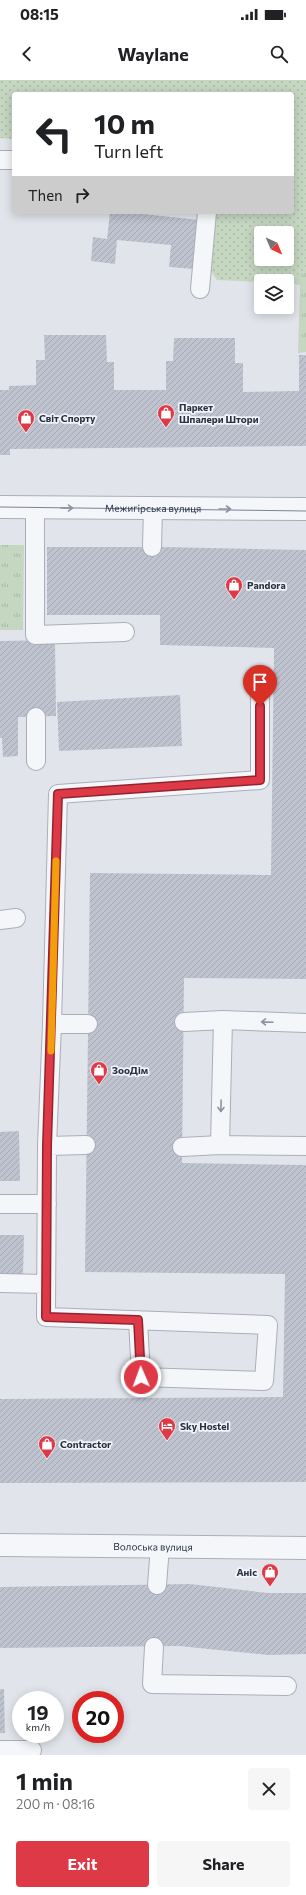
<!DOCTYPE html>
<html lang="en">
<head>
<meta charset="utf-8">
<style>
  :root { --surface:#fff; --page:#f6f6f6; --text:#202124; --muted:#757577; --accent:#de3946 }
  body { margin:0; font-family:Commissioner,sans-serif; background:var(--page); color:var(--text); height:100vh; display:flex; flex-direction:column; font-size:15px; white-space:nowrap }
  * { box-sizing:border-box; margin:0 }
  p { font-size:13px; color:var(--muted) }
  .icon { flex:none; width:22px; height:22px; fill:none; stroke:currentColor; stroke-width:2; stroke-linecap:round; stroke-linejoin:round }
  .map { position:relative; height:1675px; overflow:hidden }
  .drawer { display:flex; flex-direction:column; background:var(--surface); flex:1 }
  .drawer>* { flex:none }
  .guide { position:absolute; left:12px; top:12px; width:282px; height:122px; border-radius:4px; box-shadow:0 2px 10px #0003; background:#fff; color:var(--text); overflow:hidden }
  .needle { width:26px; rotate:136deg }
  .fabs { position:absolute; left:254px; top:146px; display:grid; gap:8px }
  .fabs a { display:grid; place-items:center; width:40px; height:40px; border-radius:4px; background:var(--surface); box-shadow:0 2px 10px #0003; font-size:20px }
  .speed { position:absolute; left:12px; top:1611px; display:flex; gap:8px; font-size:20px; font-weight:700; text-align:center }
  .speed>* { display:grid; place-content:center; width:52px; height:52px; border-radius:50%; background:var(--surface); box-shadow:0 2px 10px #0003; line-height:1 }
  .speed small { font-size:10px; font-weight:400 }
  .speed .limit { border:6px solid #d22; background:#fff; color:#111 }
  .pin { position:absolute; display:grid; place-items:center; width:34px; height:34px; color:#fff; margin:-41px -17px; border-radius:50% 50% 50% 0; rotate:-45deg; box-shadow:0 0 4px #0007 }
  .pin .icon { rotate:45deg }
  .me { position:absolute; width:44px; margin:-22px; rotate:358deg; stroke-linejoin:round; filter:drop-shadow(0 0 3px #0008) }
  .turn { display:flex; align-items:center; gap:14px; height:84px; padding:0 16px; font-size:18px }
  .turn .icon { width:52px; height:52px; stroke-width:2.5 }
  .turn b { display:block; font-size:28px; line-height:34px }
  .then { display:flex; align-items:center; height:38px; padding:0 16px; background:#0003; gap:8px; font-size:15px }
  .round { display:grid; place-items:center; flex:none; width:42px; height:42px; border-radius:4px; background:var(--page) }
  .head { display:flex; align-items:center; justify-content:space-between; height:68px; padding:0 16px }
  h1 { font-size:24px; font-weight:700; line-height:30px }
  .button { display:flex; gap:8px; margin-top:auto; padding:8px 16px }
  .button a { flex:1; height:46px; border-radius:4px; background:var(--accent); color:#fff; font-size:16px; font-weight:700; line-height:46px; text-align:center }
  .button a+a { background:var(--page); color:var(--text) }
  .status { display:flex; justify-content:space-between; align-items:center; height:28px; padding:0 20px; background:var(--surface); direction:ltr }
  .status svg { height:11px; fill:currentColor }
  header { display:flex; justify-content:space-between; align-items:center; height:52px; padding:0 16px; background:var(--surface); font-size:18px; font-weight:700 }
  .map>svg:first-child { display:block }
</style>
</head>
<body>
<div class="status"><b>08:15</b><svg viewBox="0 0 49 12"><path d="M0 12V9h3v3zM5 12V6h3v6zM10 12V3h3v9zM15 12V0h3v12zM26 1h20v11H26zM47 4h2v5h-2z"/></svg></div>
<header><svg class="icon" aria-label="back" viewBox="0 0 24 24"><path d="M15 5l-7 7 7 7"/></svg>Waylane<svg class="icon" aria-label="search" viewBox="0 0 24 24"><circle cx="10" cy="10" r="6"/><path d="M15 15l6 6"/></svg></header>
<div class="map">
<svg width="306" height="1675" viewBox="0 0 306 1675">
  <defs>
    <pattern id="grass-tufts" width="24" height="20" patternUnits="userSpaceOnUse"><rect width="24" height="20" fill="#c5d6c1"/><path d="M3 7l-1-3M5 7V3M7 7l1-3M15 17l-1-3M17 17v-4M19 17l1-3" fill="none" stroke="#a9b8a7"/></pattern>
    <pattern id="park-dots" width="8" height="8" patternUnits="userSpaceOnUse"><rect width="8" height="8" fill="#c5d6c1"/><path d="M2 2h.1M6 6h.1" fill="none" stroke="#a9b8a7" stroke-width="1.8" stroke-linecap="round"/></pattern>
    <pattern id="building-hatch" width="6" height="6" patternUnits="userSpaceOnUse"><rect width="6" height="6" fill="#bec3cf"/><path d="M-1 1l2-2M0 6l6-6M5 7l2-2" fill="none" stroke="#a3a8b3"/></pattern>
  </defs>
  <rect width="100%" height="100%" fill="#e1e5eb"/>
  <path fill="url(#grass-tufts)" d="M306 187V272L298 273 300 205 289 203Z
    M0 465H24L23 550H0Z"/>
  <path fill="url(#park-dots)" fill-rule="evenodd" d="M0 0H306V187L289 203H287V201L261 202 217 200 210 190 216 132H292V14H14V59L0 58ZM261 153H287V179H261Z"/>
  <path fill="url(#building-hatch)" d="M110 132H125L199 140 194 189 169 187 171 165 117 160 115 184 91 181 93 157 107 159Z
    M44 255H106L107 282H114V310H166V281H173L174 258H235V283H243V312L299 311V275H306V366L10 369V375H0V310H9V306L36 305V280H45Z
    M47 467H162L306 470V899L184 898 182 1083 306 1085V1402L0 1403V1319L283 1317 285 1194 85 1192 90 793 271 795 274 568 160 565V535H47Z
    M55 560 56 636 18 637V676L3 677 2 658H0V561Z
    M180 615 182 666 59 671 57 622Z
    M19 1051 20 1101H0V1052Z
    M0 1155H24L23 1195H0Z
    M190 1504 268 1513H306V1574L268 1575 179 1566 0 1568V1507Z
    M0 1609H4L5 1653H0Z"/>
  <g fill="none" stroke-linecap="round" stroke-linejoin="round">
    <g stroke="#a9afb9" stroke-width="20">
      <path id="service" d="M0 80H14
        M200 209 207 132
        M35 427V555L125 552
        M152 467 153 428
        M36 637V681
        M0 840 16 838
        M184 942 223 940
        M306 943 223 940 220 1065 306 1066
        M52 944 47 1066 86 1065
        M88 944H52L58 714 260 700V611
        M47 1066 46 1237 268 1245 264 1301 141 1297 138 1240
        M182 1067 220 1065
        M0 1124H47
        M0 1203 46 1204
        M157 1505 160 1466
        M154 1567 152 1604 287 1606
        M0 1670H32"/>
    </g>
    <g stroke="#a9afb9" stroke-width="24">
      <g id="minor">
        <path id="s1" d="M0 1465 306 1468"/>
      </g>
    </g>
    <g stroke="#a9afb9" stroke-width="24">
      <g id="tertiary">
        <path id="s2" d="M0 427 306 429"/>
      </g>
    </g>
    <use href="#service" stroke="#f5f6f9" stroke-width="18"/>
    <use href="#minor" stroke="#f5f6f9" stroke-width="22"/>
    <use href="#tertiary" stroke="#f5f6f9" stroke-width="22"/>
    <path stroke="#798297" stroke-width="1" d="M0 427 306 431"/>
  </g>
  <defs><path id="oneway-shaft" d="M-6 0H5M1.5-3L5.5 0L1.5 3" fill="none" stroke-width="1.6" stroke-linecap="round" stroke-linejoin="round"/></defs>
  <g stroke="#8e939f">
    <use href="#oneway-shaft" transform="translate(67 428) rotate(1)"/>
    <use href="#oneway-shaft" transform="translate(225 429)"/>
    <use href="#oneway-shaft" transform="translate(267 942) rotate(-178)"/>
    <use href="#oneway-shaft" transform="translate(221 1026) rotate(91)"/>
  </g>
  <g fill="none" stroke-linecap="round" stroke-linejoin="round">
    <g stroke="#90252e" stroke-width="10">
      <path id="route" d="M141 1297 138 1240 46 1237 47 1066 58 714 260 700V626"/>
    </g>
    <use href="#route" stroke="#de3946" stroke-width="7"/>
    <path stroke="#f59e0b" stroke-width="7" d="M51 971 56 781"/>
  </g>
  <defs>
    <g id="shop-pin" transform="scale(0.9)"><path d="M0 17L-7.5 6A9.5 9.5 0 1 1 7.5 6Z" fill="#de3946" stroke="#f1f4f8"/><path d="M-5-2.5h2.3a2.7 3.5 0 0 1 5.4 0H5L5.5 6h-11ZM-1.5-2.5h3a1.5 2.3 0 0 0-3 0Z" fill="#fff"/></g>
    <g id="hotel-pin" transform="scale(0.9)"><path d="M0 17L-7.5 6A9.5 9.5 0 1 1 7.5 6Z" fill="#de3946" stroke="#f1f4f8"/><path d="M-6-4.5h1.5V1H6V5H4.5V3h-9V5H-6ZM-4 0a1.8 1.8 0 1 1 3.6 0ZM.5 0V-2.5h3Q6-2.5 6 0Z" fill="#fff"/></g>
  </defs>
  <g fill-rule="evenodd">
    <use href="#shop-pin" x="166" y="333"/>
    <use href="#shop-pin" x="26" y="338"/>
    <use href="#shop-pin" x="234" y="505"/>
    <use href="#shop-pin" x="99" y="990"/>
    <use href="#hotel-pin" x="167" y="1346"/>
    <use href="#shop-pin" x="47" y="1364"/>
    <use href="#shop-pin" x="270" y="1492"/>
  </g>
  <g text-anchor="middle" stroke-width="3.5" stroke-linejoin="round" paint-order="stroke">
    <g font-size="10" font-weight="bold" fill="#273045" stroke="#f1f4f8" text-anchor="start">
      <text x="179" y="331">Паркет<tspan x="179" dy="12">Шпалери Штори</tspan></text>
      <text x="39" y="342">Світ Спорту</text>
      <text x="247" y="509">Pandora</text>
      <text x="112" y="994">ЗооДім</text>
      <text x="180" y="1350">Sky Hostel</text>
      <text x="60" y="1368">Contractor</text>
      <text x="257" y="1496" text-anchor="end">Аніс</text>
    </g>
    <g font-size="10" fill="#273045" stroke="#f1f4f8">
      <text dy="4" stroke="none"><textPath href="#s2" startOffset="153">Межигірська вулиця</textPath></text>
      <text dy="4" stroke="none"><textPath href="#s1" startOffset="153">Волоська вулиця</textPath></text>
    </g>
  </g>
</svg>
<div class="fabs">
<a><svg class="needle" viewBox="-14 -14 28 28"><path d="M0-13l5 13h-10z" fill="#e53935"/><path d="M0 13l5-13h-10z" fill="#757577"/></svg></a>
<a><svg class="icon" aria-label="layers" viewBox="0 0 24 24"><path d="M12 4l9 5-9 5-9-5zM3 14l9 5 9-5"/></svg></a>
</div>
<div class="speed"><div>19<small>km/h</small></div><div class="limit">20</div></div>
<div class="pin" style="left:260px;top:626px;background:#d93025"><svg class="icon" aria-label="arrive" viewBox="0 0 24 24"><path d="M6 21V4h12l-3 4 3 4H6"/></svg></div>
<svg class="me" style="left:141px;top:1297px" viewBox="-20 -20 40 40"><circle r="17" fill="#de3946" stroke="#fff" stroke-width="3"/><path d="M0-11L8 9 0 5-8 9z" fill="#fff"/></svg>
<div class="guide">
<div class="turn"><svg class="icon" aria-label="left" viewBox="0 0 24 24"><path d="M17 20v-9H6M10 6l-5 5 5 5"/></svg><div><b>10 m</b>Turn left</div></div>
<div class="then">Then<svg class="icon" aria-label="right" viewBox="0 0 24 24"><path d="M7 20v-9h11M14 6l5 5-5 5"/></svg></div>
</div>
</div>
<section class="drawer">
<div class="head"><div><h1>1 min</h1><p>200 m · 08:16</p></div><a class="round"><svg class="icon" aria-label="close" viewBox="0 0 24 24"><path d="M6 6l12 12M18 6L6 18"/></svg></a></div>
<div class="button"><a>Exit</a><a>Share</a></div>
</section>
</body>
</html>
